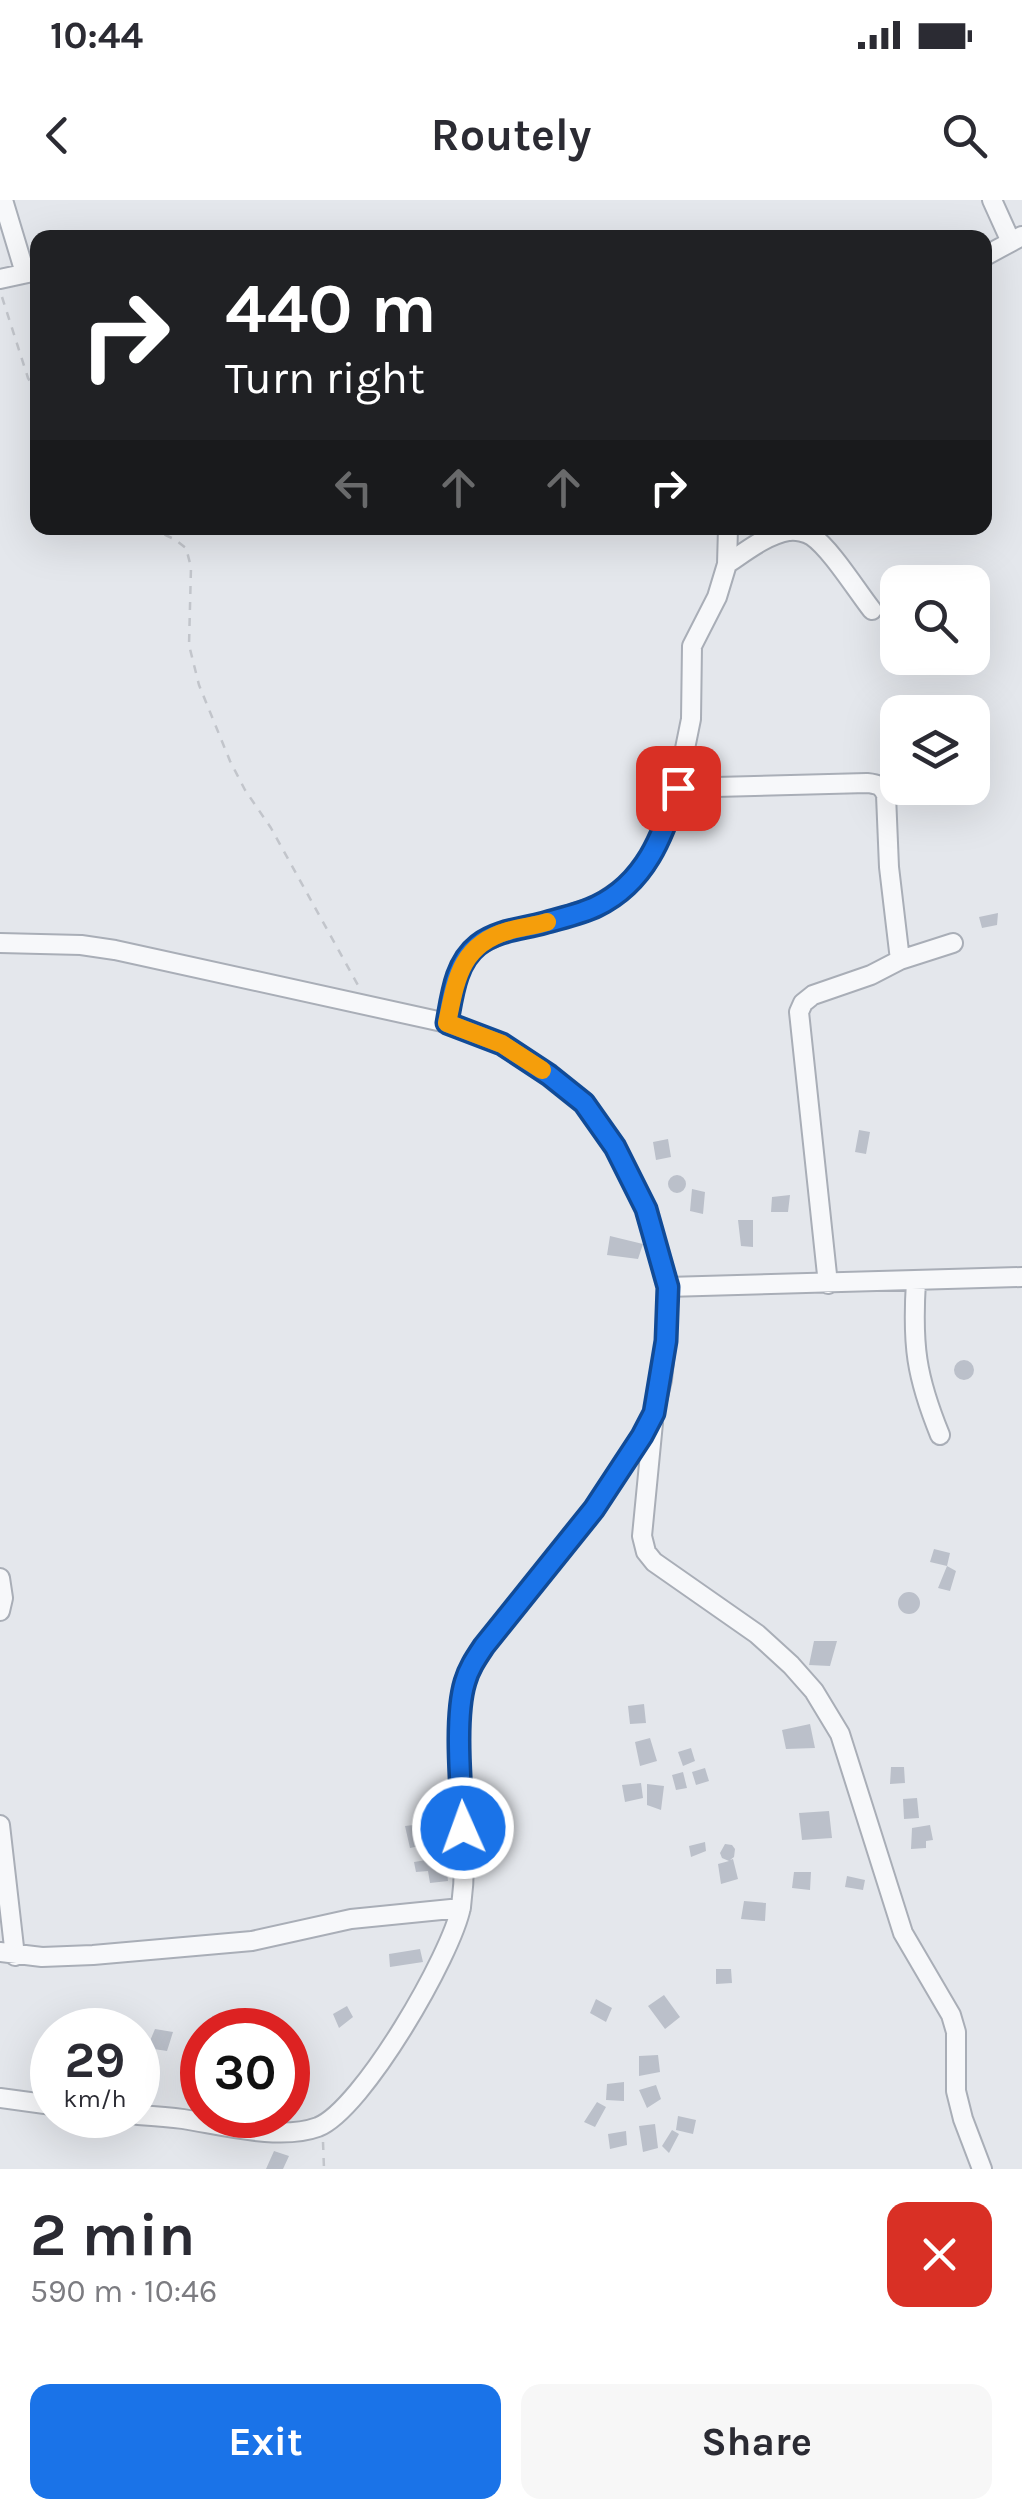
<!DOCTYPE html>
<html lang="en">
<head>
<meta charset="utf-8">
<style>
  :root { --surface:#fff; --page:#f7f7f7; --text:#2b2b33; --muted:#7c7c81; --accent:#1a73e8 }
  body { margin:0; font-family:Karla,sans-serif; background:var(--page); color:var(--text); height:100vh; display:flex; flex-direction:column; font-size:38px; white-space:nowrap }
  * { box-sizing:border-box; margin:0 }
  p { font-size:32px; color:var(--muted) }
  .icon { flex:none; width:55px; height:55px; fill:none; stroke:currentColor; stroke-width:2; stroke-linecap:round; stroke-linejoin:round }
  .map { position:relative; height:1969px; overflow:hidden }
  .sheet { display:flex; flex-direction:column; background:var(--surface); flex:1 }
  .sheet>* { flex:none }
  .banner { position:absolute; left:30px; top:30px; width:962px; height:305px; border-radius:20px; box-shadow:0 10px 40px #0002; background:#202124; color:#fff; overflow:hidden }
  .controls { position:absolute; left:880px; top:365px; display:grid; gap:20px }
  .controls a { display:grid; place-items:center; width:110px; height:110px; border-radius:20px; background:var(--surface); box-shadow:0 10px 40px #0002; font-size:50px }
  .speed { position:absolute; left:30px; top:1808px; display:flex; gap:20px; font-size:50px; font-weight:700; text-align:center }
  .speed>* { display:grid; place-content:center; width:130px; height:130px; border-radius:50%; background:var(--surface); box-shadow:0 10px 40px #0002; line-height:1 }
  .speed small { font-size:25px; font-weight:400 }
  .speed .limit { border:15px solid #d22; background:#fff; color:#111 }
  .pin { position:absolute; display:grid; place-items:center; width:85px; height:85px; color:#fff; margin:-42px; border-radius:20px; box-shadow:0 5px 15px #0006 }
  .me { position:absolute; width:110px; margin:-55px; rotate:358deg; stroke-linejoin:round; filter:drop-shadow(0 0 8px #0008) }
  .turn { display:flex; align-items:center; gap:35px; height:210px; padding:0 30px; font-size:45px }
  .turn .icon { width:130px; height:130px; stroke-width:2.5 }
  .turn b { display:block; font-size:70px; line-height:85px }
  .lanes { display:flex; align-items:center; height:95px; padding:0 30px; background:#0003; justify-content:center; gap:50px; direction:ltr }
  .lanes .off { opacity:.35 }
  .round { display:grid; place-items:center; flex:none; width:105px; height:105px; border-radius:20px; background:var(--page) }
  .headline { display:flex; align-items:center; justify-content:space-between; height:170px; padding:0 30px }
  h1 { font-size:60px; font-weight:700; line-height:75px }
  .cta { display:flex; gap:20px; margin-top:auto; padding:20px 30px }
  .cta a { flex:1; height:115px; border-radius:20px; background:var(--accent); color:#fff; font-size:40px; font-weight:700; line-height:115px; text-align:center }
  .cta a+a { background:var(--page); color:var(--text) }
  .status { display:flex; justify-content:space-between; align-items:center; height:70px; padding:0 50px; background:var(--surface); direction:ltr }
  .status svg { height:28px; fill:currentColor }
  header { display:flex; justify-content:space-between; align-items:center; height:130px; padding:0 30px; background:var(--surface); font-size:45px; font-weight:700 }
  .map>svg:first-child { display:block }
</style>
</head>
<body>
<div class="status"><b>10:44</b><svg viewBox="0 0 49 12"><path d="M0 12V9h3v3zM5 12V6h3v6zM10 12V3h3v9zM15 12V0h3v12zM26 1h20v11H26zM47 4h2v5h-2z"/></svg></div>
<header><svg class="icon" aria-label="back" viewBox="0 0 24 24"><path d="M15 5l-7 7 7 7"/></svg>Routely<svg class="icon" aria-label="search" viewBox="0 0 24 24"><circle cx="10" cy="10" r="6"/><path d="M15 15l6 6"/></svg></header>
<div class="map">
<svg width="1022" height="1969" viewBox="0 0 1022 1969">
  <rect width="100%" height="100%" fill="#e4e7ec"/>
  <path fill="#bbc0ca" d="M998 713 997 725 982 728 979 717Z
    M859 930 870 932 866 954 855 952Z
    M668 939 671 957 656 960 653 942Z
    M668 984a9 9 0 1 1 18 0a9 9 0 1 1-18 0Z
    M692 989 705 992 703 1014 690 1011Z
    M790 995 788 1012H771L772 997Z
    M738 1020H753V1047L741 1046Z
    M610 1036 643 1044 638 1059 607 1055Z
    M954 1170a10 10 0 1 1 20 0a10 10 0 1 1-20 0Z
    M934 1349 950 1353 947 1366 930 1362Z
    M947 1366 956 1371 950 1391 938 1388Z
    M898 1403a11 11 0 1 1 22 0a11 11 0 1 1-22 0Z
    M814 1441H837L830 1466 809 1465Z
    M644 1504 646 1523 630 1524 628 1506Z
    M810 1524 815 1548 786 1549 782 1530Z
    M650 1538 657 1561 640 1566 635 1542Z
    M691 1548 695 1561 683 1566 678 1552Z
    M891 1567H904L905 1583 890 1584Z
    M705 1568 709 1581 696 1585 692 1572Z
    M683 1572 687 1588 676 1590 672 1575Z
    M641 1583 643 1598 625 1602 622 1585Z
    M647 1584 664 1586 661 1610 647 1605Z
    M917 1598 919 1618 904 1619 903 1599Z
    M829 1611 832 1638 802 1640 799 1613Z
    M422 1624 424 1645 410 1648 405 1626Z
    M930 1625 933 1640 926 1641V1648L911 1649 912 1628Z
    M705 1642 706 1651 691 1657 689 1646Z
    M725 1644 732 1645 735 1649 734 1657 730 1660 733 1659 738 1679 721 1684 718 1664 729 1661 722 1658 720 1653Z
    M445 1657 448 1681 430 1683 428 1671 416 1672 414 1662Z
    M794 1672H811L810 1690 792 1688Z
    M847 1676 865 1680 863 1690 845 1687Z
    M744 1701 766 1703 765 1721 741 1719Z
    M420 1749 423 1762 390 1767 389 1754Z
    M716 1769H731L732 1783 716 1784Z
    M664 1795 680 1817 665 1829 648 1806Z
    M596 1799 612 1808 606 1822 590 1813Z
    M347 1806 353 1817 339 1828 333 1814Z
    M237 1811 234 1821 224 1824 225 1830H213L212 1816Z
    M240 1820a8 8 0 1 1 16 0a8 8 0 1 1-16 0Z
    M155 1829 173 1832 167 1851 147 1848Z
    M658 1855 660 1872 639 1876V1856Z
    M624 1882V1901L606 1900 607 1884Z
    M656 1885 661 1899 647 1908 639 1890Z
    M597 1902 606 1907 595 1927 584 1922Z
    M678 1916 696 1920 693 1934 676 1930Z
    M655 1924 658 1948 643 1952 639 1926Z
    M672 1930 679 1934 669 1953 662 1946Z
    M626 1931 627 1945 610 1949 608 1934Z
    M274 1951 289 1956 283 1969H266Z"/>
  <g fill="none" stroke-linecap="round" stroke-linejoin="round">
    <g stroke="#a9aeb7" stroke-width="22">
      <path id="minor" d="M3 0 25 73
        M992 0 1011 42
        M985 56 1022 36
        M0 79 37 71
        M727 364C745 352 766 335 789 331 796 330 806 332 812 336 831 349 857 391 872 410
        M677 588 867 583C877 584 882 585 886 595L889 667 900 760
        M0 743 81 745 115 750 447 823 503 844 549 875 584 903 615 947 646 1009 667 1087 666 1141 662 1180 654 1213 642 1236 594 1309 484 1446C476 1459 466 1471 463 1486 452 1540 465 1606 464 1661 464 1676 463 1692 461 1707 452 1754 363 1909 318 1927 280 1941 222 1925 183 1919 168 1917 153 1916 138 1915
        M447 823 456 780 463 762 478 745 505 732 542 724 596 706 626 686 645 666 661 637 677 588 691 519 692 446 717 397 727 364 728 328
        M916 1081C912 1145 916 1176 940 1235
        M828 1084 799 812 803 803 813 795 871 775 900 760 953 743
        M667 1087 1022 1077
        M653 1223 642 1336 646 1352 654 1362 757 1434 791 1465 814 1491 840 1534 903 1733 951 1815 956 1832V1891L963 1919 982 1969
        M0 1378 3 1398 0 1411
        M0 1625 15 1756
        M0 1752 42 1757 93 1755 252 1741 351 1719 461 1708
        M0 1898 52 1905"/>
    </g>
    <path stroke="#c2c5cb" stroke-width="2.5" stroke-dasharray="8 8" stroke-linecap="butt" d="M2 97 28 178 38 194
      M150 328 174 339 186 348 191 367 189 445 199 485 230 561 245 590 271 628 359 787
      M323 1942 324 1969"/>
    <use href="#minor" stroke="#f7f8fa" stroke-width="18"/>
  </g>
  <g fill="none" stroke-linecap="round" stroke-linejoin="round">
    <g stroke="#114b97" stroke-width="25">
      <path id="route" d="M463 1628C461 1588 454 1518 465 1482 469 1468 476 1458 484 1446L594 1309 642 1236 654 1213 666 1141 668 1087 646 1009 615 947 584 903 549 875 502 844 447 823C452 796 455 763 478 745 497 730 523 729 544 723 561 718 581 714 597 706 645 683 663 636 678 588"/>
    </g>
    <use href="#route" stroke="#1a73e8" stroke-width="18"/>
    <path stroke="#f59e0b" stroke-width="18" d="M542 870 502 844 447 823C456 780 460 745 508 731 521 727 534 726 547 722"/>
  </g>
</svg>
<div class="controls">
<a><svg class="icon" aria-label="search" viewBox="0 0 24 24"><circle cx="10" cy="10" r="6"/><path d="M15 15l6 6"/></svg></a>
<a><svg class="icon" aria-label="layers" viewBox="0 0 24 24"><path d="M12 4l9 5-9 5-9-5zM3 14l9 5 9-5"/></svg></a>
</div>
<div class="speed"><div>29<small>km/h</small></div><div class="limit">30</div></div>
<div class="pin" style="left:678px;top:588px;background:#d93025"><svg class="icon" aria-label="arrive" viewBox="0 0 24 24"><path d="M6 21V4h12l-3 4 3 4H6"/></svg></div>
<svg class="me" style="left:463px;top:1628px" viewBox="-20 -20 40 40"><circle r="17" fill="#1a73e8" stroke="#fff" stroke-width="3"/><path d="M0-11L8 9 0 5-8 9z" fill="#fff"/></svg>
<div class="banner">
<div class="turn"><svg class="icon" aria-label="right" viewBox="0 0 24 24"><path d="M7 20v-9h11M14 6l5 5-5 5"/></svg><div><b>440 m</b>Turn right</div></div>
<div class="lanes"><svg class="icon off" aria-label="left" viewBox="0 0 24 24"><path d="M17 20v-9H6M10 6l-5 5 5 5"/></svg><svg class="icon off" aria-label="ahead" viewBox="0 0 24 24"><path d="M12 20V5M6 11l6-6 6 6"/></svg><svg class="icon off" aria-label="ahead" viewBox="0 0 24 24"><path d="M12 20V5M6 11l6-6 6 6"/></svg><svg class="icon" aria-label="right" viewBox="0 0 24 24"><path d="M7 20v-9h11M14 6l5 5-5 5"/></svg></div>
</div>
</div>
<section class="sheet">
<div class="headline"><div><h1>2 min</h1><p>590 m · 10:46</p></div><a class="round" style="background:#d93025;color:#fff"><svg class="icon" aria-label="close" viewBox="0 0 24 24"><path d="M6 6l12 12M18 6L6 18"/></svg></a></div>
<div class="cta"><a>Exit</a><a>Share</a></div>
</section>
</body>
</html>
